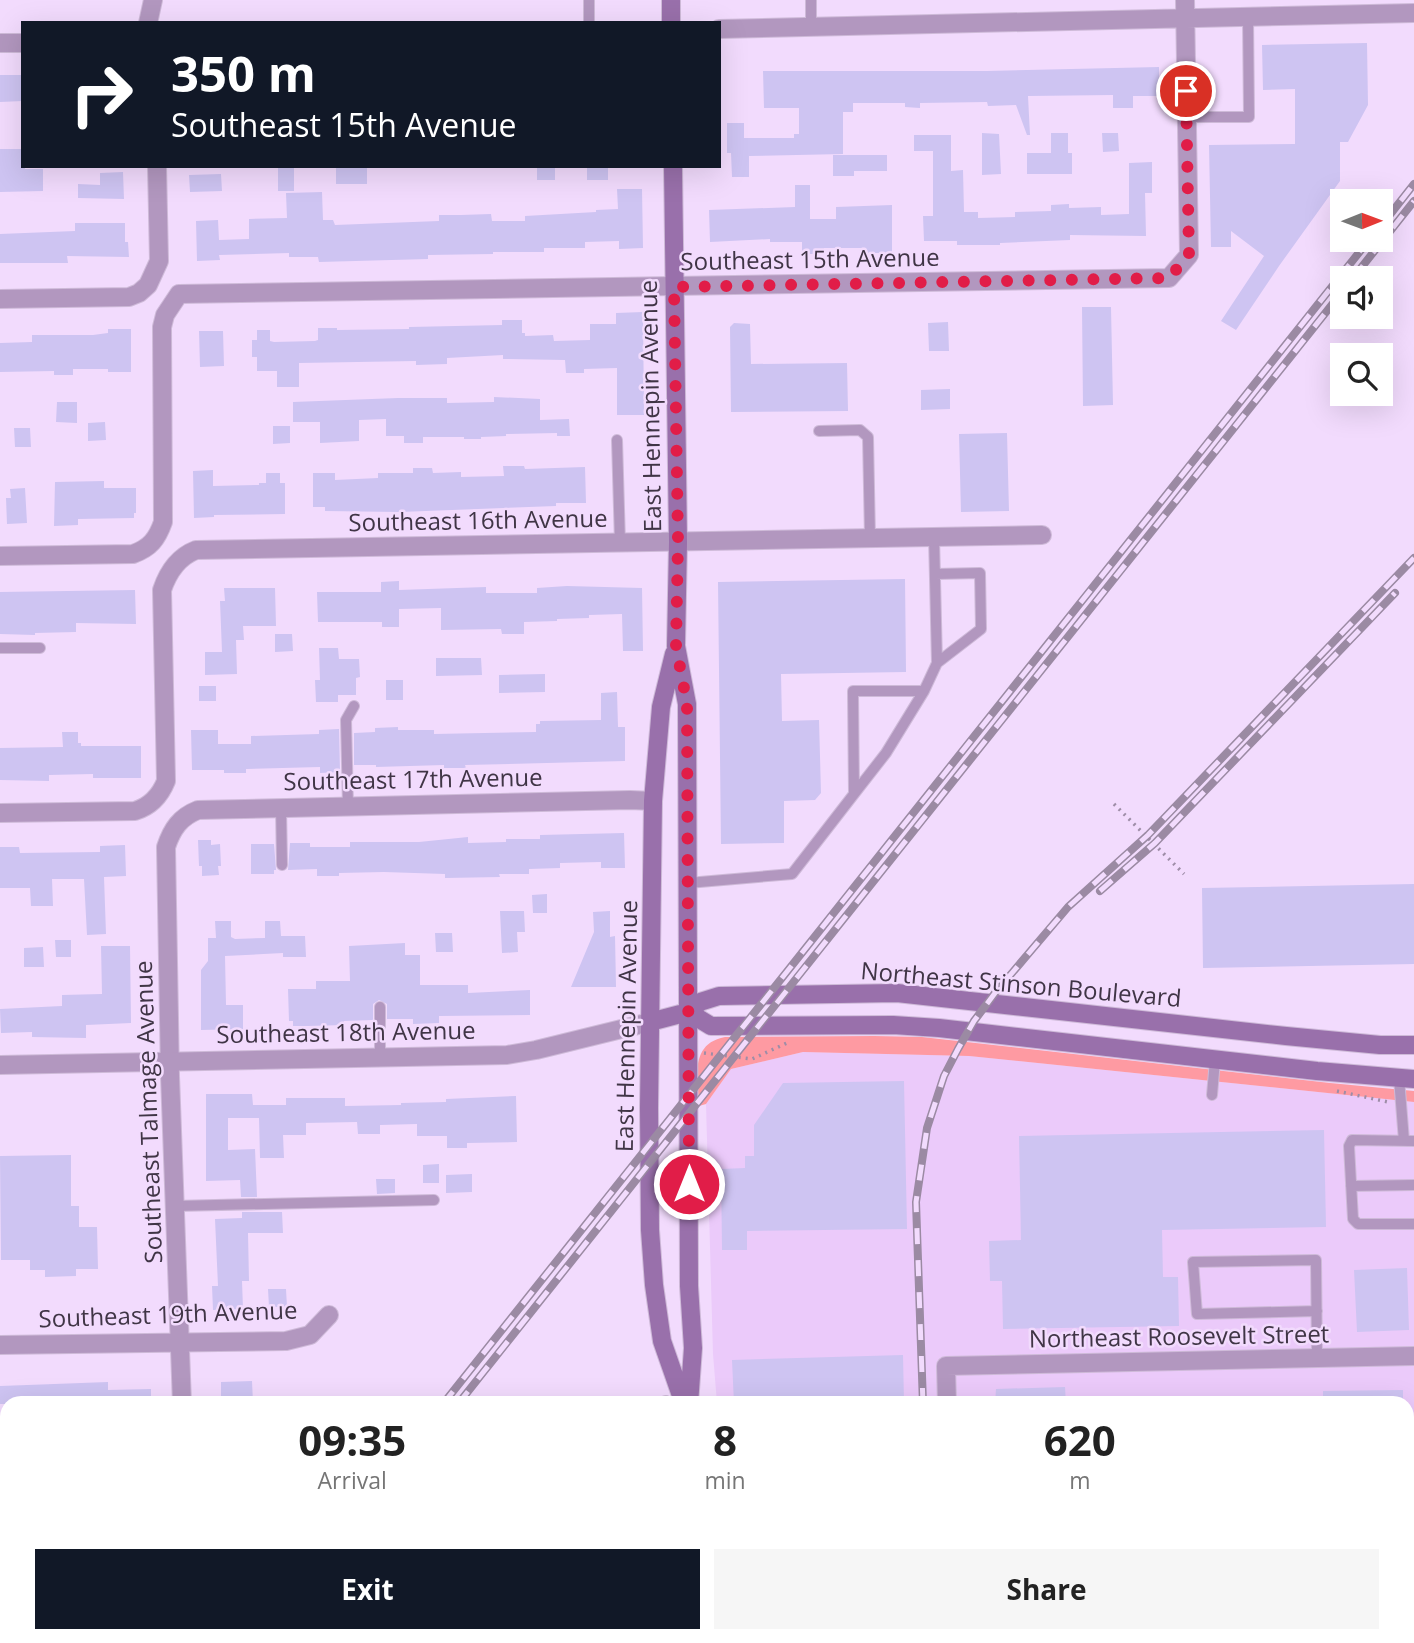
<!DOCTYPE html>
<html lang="en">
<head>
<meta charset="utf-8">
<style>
  :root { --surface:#fff; --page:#f6f6f6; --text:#222; --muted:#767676; --accent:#111827 }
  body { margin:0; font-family:"Open Sans",sans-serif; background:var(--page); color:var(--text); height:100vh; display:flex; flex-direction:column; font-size:26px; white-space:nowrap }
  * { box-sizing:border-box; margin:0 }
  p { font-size:23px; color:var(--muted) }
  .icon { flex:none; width:38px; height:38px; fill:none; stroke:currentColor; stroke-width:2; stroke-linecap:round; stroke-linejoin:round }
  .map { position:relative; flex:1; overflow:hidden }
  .side { position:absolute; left:0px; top:1396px; width:1414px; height:247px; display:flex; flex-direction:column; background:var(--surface); border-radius:21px 21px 0 0; box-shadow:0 7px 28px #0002 }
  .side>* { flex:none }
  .banner { position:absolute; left:21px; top:21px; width:700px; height:147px; border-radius:0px; box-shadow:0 7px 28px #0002; background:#111827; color:#fff; overflow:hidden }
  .needle { width:46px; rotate:89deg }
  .tools { position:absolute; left:1330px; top:189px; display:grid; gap:14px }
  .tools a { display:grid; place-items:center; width:63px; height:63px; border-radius:0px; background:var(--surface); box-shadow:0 7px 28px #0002; font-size:35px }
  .pin { position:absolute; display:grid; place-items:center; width:60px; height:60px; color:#fff; margin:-30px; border:4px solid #fff; border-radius:50%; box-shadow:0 2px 7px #0007 }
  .me { position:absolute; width:77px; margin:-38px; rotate:0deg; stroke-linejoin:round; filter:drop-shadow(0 0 5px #0008) }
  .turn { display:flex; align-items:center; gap:24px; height:147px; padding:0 35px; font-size:32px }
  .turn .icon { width:91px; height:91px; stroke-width:2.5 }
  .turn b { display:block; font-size:49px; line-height:60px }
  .eta { display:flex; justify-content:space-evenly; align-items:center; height:119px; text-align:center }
  .eta b { font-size:42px; font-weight:700; line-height:49px }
  .action { display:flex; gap:14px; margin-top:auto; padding:14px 35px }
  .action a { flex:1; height:80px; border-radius:0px; background:var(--accent); color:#fff; font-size:28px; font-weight:700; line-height:80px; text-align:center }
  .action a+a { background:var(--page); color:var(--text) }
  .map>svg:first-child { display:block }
</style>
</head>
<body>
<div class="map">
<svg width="1414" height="1643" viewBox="0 0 1414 1643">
  <rect width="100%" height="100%" fill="#f2dbfd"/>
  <path fill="#ebcafa" d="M803 1052 969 1056 1414 1102V1643H733L732 1636H1407V1404L717 1403 713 1354 706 1104 731 1069Z"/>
  <path fill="#fe9aa2" d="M874 1036 922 1037 1330 1083 1414 1091V1102L969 1056 803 1052 731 1069 706 1104 699 1106C698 1078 689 1044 725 1037Z"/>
  <path fill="#cec4f2" d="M1367 43 1368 105 1348 142H1340V181L1279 266 1236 330 1221 321 1264 256 1231 231V247H1211L1209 145 1295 144V89L1263 90 1262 45Z
    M1159 67V96H1133V108H1113V95L1028 96 1030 135H1027L1016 105 988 106 987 102 920 103V108L905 107V103H853V112H843V154L749 156V177H732L731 153H727V123H744V138H794V134H799V108H764L763 71H987Z
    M0 75H23V101L0 102Z
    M982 133 999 134 1001 174 982 175Z
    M1051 133H1068V153H1072V174H1027V153H1051Z
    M1102 133H1118L1119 151 1103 152Z
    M914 135H951V171L963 170 964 212H978V218L1015 217V212L1051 211V205L1069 204V208L1101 207V215L1129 214V163L1152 162V193H1145L1146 236 1070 235V240L1000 243V245H957V241H924L923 216H933V151H914Z
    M0 149H23L25 169H43V191L0 192Z
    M833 155H887V171H854V176H833Z
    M278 166H294V191H278Z
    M336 166H367V184H336Z
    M537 166H555V180H537Z
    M587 166H608V180H587Z
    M123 172 124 199 78 198V184L100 185V173Z
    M221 174 222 191 190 192 189 175Z
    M795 185H810V219H836V207L892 205V253H861V248H824V254H802V242H770V239L710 242 709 210 795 207Z
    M617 189H642L643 248 619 249V241L585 242V248H544V252H493V254L428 255V259L319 262 318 257H289V253L219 255 220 260 197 261 196 221 218 220 219 240 249 239V219L287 218 286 193 322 192 323 220H333L335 225 439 221V215H461L491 214 492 221H525V216L596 212V210L618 209Z
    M75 223H125V242H128L129 257 67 256 68 263H0V234L75 231Z
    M1082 307H1111L1113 405 1083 406Z
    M643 312 644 415H617V368L584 369V373H566L565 360 503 359V355L447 358V364L416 365V361L299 363V387H277V371H257V357H252V340H257V330H270V341L274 342 315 341 318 340V328H337V330L409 329V327L502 325V320H522V333H525V336L553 335 554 341 590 340V324H616V313Z
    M948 322 949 351H929L928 323Z
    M734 323 750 324 751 364 847 363 848 411 731 412 730 327Z
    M108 329H131V372H108V369H73V375H54V371L0 372V343L32 342V335H93L108 333Z
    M199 331H223L224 366 200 367Z
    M950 389V409L921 410V390Z
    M494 397 540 399V420L569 419 570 436H557V433L506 434V436L481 437V439H464V437H423V443H404V436H386V419L359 420V441L320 443V422H293V402L398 398H447V403L494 402Z
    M57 402H77V423L56 422Z
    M105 422 106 440 88 441V423Z
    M273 426H290V443L273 444Z
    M14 428H30L31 447H15Z
    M1007 433 1009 511 961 512 959 434Z
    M503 466H524L525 469 585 467 586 503H556V506L400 512 325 511V507H313V473H335V480L378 478V473H413V468H432L433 473 461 472V477L504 476Z
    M213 470V486L259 485V483H266V473H280V483H285V514L214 515V517L194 518 193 471Z
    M104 481V488H136V513H134V518L78 519V525L54 526 55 482Z
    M25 488 27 523 7 524 6 498H11L10 489Z
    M905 579 906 672 781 674 782 721 819 720 821 793 815 800 784 801V843L721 844 718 582Z
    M399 581V590L486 587V593H537V588L567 586 642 588 643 651H623L622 614 589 615V618L557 619V621L524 622V634H502L501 629 441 630V608L399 609V627H382V622H318L317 592H381V582Z
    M224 588H275L276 626H243L244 640H236L237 674 205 675V652H222L220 601H225Z
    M135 590 136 624 76 623V632L35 633V635L0 634V592Z
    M275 634H292L293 651 275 652Z
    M319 648H338L339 659H359L360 677 356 678V695H338V702H316L315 680H320Z
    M436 658H481L482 675 436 676Z
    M545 674V692L499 693V675Z
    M386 680H403V700H386Z
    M199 686H216V701H199Z
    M617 692 618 727H625V761L465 765 466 768H444V765L376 767V765H354V733L375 732V728L398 727V730H434V734L536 732V724H540V721L601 720V693Z
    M339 729 340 772 320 773V767L246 769V773H224V770H192L191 730H218V744H251V736L319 734V730Z
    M62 732H78V743H81V746H141V778H93V774L49 775V781L0 780V748L63 747Z
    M624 833 625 868H601V862L560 863V868L529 869V874H499L500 877 445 878V874L384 872 339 873V876H317V869L288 870 290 843H310V847H350V842H419L468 837V843L506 842V839H540V835Z
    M198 840H211V845L220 844 221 866H218L219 875 202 876V866H199Z
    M251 844H274L276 870H274V874H251Z
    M125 845 126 876 104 877 106 934 87 935 84 879H52L53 906H31L30 888H0V847H19L20 853 100 852V846Z
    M1414 884V964L1203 968 1202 888Z
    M547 894V913H533L532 895Z
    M500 911H524L525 932H517L518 952 502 953Z
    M610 911V937L615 936 616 987H571L594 932 593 912Z
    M215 921H231V937L235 939 265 938V921H280L281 936H305L306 957H283V953L225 956 226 1005H243V1029L201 1030V970L208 961V938H216Z
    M435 933H452L453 952H436Z
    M55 940H71V957H56Z
    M405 943V955H420V985H468V993L530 990V1015L439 1016V1023L413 1024V1019H387V1004L379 1000 373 1004V1020L344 1021V1025L308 1026H293V1021H289L288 989H316V981H350L349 946Z
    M101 946H130L131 1023 86 1025V1038L32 1037V1032L1 1033 0 1009 62 1006V995L102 994Z
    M43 947 44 967H24V948Z
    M904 1081 907 1229 747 1231V1250H722L721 1169 745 1168V1156H754V1125L783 1083Z
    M206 1094H252L253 1105H286V1098H345V1106L401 1105V1103L446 1102V1099L516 1096 517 1142 467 1143V1148H447V1136H417V1124L380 1125V1134H358L357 1122 306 1123V1135H283L284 1158H260L259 1118H228V1150L255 1149 257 1197H241L240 1180 206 1181Z
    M1324 1130 1326 1227 1162 1230 1163 1277H1178L1179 1326 1003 1329 1002 1281H990L989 1241 1021 1240 1019 1136Z
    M71 1155V1206H79V1227H97L98 1269H76V1276L45 1277V1270H30V1260H1L0 1156Z
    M439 1164V1183H423V1165Z
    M472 1174V1192L446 1193V1175Z
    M376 1179H395V1193L377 1194Z
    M242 1212H282L283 1233H248L249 1281H242L243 1309 213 1310 212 1286H218L215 1219 242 1218Z
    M1407 1268 1409 1330 1357 1332 1354 1270Z
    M268 1289H286L287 1307H269Z
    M903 1355 904 1402 734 1404 732 1360Z
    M252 1381 253 1403 221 1404V1382Z
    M108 1382V1390L151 1389V1404H0V1386Z
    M1065 1387 1066 1404H995L996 1389Z
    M1403 1390V1404H1323V1391Z"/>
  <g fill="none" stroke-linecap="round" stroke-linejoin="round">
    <g stroke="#cebad8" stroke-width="12">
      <path id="service" d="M811 0V27
        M589 23V0
        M1186 117H1249L1248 17
        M819 431 860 430 868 437 870 538
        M617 440 620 543
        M935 574 980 573 981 629 937 663
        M0 648H40
        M854 794 886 753 924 691
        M348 806 346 720 354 706
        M281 807 282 865
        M688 883 792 874 854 794 853 691H924L937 663 934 537
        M380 1007V1057
        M1399 1078 1404 1141
        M1212 1095 1215 1060
        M1414 1141 1352 1140 1349 1146 1353 1219 1358 1224H1414
        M1351 1186 1414 1185
        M175 1206 434 1200
        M1317 1311 1197 1314 1193 1262 1316 1260 1317 1358
        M657 1404 666 1401 670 1404
        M0 1483 7 1482
        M1172 1636V1643
        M1236 1636V1643
        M131 1643V1636
        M355 1643 360 1636
        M564 1643 566 1636"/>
    </g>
    <g stroke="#cebad8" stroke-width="20">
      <path id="minor" d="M148 23 153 0
        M719 29 1414 13
        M0 43H23
        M0 299 129 297 139 293 148 285 159 261 157 166
        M0 556 133 554C150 548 157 539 163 522L162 327 165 315 179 294 1169 278 1189 255 1185 0
        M0 813 135 811C151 806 160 796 166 781L162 590C168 572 178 557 196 550L1042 535
        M0 1345 286 1341 310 1335 329 1315
        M182 1404 170 1076 166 847C172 829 180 817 198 810L630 800 653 801
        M947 1404 946 1366 1414 1356
        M1407 1616H1414
        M0 1623H7
        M187 1636 188 1643
        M954 1636V1643"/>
    </g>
    <g stroke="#cebad8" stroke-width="20">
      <path id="tertiary" d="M0 1065 507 1055 536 1050 650 1022"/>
    </g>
    <g stroke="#cebad8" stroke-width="20">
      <path id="secondary" d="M671 0V23
        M673 166 678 542 676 646 687 704 689 1286 693 1348 689 1404
        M674 654 661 707 653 801 649 1108 650 1230 654 1285 662 1341 684 1404
        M688 1012 711 1026 893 1025 939 1028 1317 1071 1414 1079
        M650 1022 688 1012 700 1002 719 996 897 993 1286 1036 1380 1045H1414
        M704 1636V1643"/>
    </g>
    <path stroke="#9e8da7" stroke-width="3.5" stroke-dasharray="2 5" stroke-linecap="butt" d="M1114 804 1184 874
      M704 1053 752 1059 787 1043
      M1337 1091 1388 1102"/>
    <use href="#service" stroke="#b297bf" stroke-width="10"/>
    <use href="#minor" stroke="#b297bf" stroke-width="18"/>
    <use href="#tertiary" stroke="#b297bf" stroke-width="18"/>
    <use href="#secondary" stroke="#9970ab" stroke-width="18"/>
    <g stroke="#9b8aa3" stroke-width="8">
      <path id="rail" d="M1381 226 1414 184
        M1353 278 1414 201
        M1100 891 1155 843 1395 593
        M443 1404 1369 240
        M458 1404 1342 292
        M923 1404 916 1202 927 1128 944 1076 958 1049 974 1021 995 993 1068 907 1148 835 1414 558
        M929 1636V1643
        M252 1643 257 1636
        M267 1643 272 1636"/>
    </g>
    <use href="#rail" stroke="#f2dbfd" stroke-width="5" stroke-dasharray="16" stroke-linecap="butt"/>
  </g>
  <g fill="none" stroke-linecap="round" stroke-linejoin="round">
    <path stroke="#e11d48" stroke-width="12" stroke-dasharray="0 21.6" d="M689 1184 687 704 676 646 678 542 674 287 1169 278 1189 255 1186 91"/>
  </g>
  <g text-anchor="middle" stroke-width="5" stroke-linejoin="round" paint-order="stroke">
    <g font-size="24" fill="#403546" stroke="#f2dbfd">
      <text transform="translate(810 260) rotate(-1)" y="8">Southeast 15th Avenue</text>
      <text transform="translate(651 406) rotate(-91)" y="8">East Hennepin Avenue</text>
      <text transform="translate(478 521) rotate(-1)" y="8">Southeast 16th Avenue</text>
      <text transform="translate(413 780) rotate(-1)" y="8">Southeast 17th Avenue</text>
      <text transform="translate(1021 985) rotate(5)" y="8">Northeast Stinson Boulevard</text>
      <text transform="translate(627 1026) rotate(-89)" y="8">East Hennepin Avenue</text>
      <text transform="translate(346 1033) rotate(-1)" y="8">Southeast 18th Avenue</text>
      <text transform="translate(149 1112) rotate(-92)" y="8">Southeast Talmage Avenue</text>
      <text transform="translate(168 1315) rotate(-2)" y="8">Southeast 19th Avenue</text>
      <text transform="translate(1179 1337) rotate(-1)" y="8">Northeast Roosevelt Street</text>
    </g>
  </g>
</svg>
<div class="tools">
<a><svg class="needle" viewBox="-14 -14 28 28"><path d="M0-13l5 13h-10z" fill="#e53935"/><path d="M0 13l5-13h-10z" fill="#767676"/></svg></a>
<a><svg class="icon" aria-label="sound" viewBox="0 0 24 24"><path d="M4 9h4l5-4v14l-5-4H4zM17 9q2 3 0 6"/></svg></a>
<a><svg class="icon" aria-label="search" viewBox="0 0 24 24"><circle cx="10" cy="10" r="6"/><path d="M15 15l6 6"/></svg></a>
</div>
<div class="pin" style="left:1186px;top:91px;background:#d93025"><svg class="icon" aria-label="arrive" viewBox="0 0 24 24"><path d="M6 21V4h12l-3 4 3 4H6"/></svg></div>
<svg class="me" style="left:689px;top:1184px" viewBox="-20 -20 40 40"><circle r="17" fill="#e11d48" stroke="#fff" stroke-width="3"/><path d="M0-11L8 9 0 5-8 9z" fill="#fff"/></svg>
<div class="banner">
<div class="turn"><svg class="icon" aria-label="right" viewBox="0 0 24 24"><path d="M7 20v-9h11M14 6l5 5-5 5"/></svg><div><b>350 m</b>Southeast 15th Avenue</div></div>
</div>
<section class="side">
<div class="eta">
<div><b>09:35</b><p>Arrival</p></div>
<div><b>8</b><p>min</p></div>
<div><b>620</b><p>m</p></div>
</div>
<div class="action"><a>Exit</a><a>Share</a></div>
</section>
</div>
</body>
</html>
